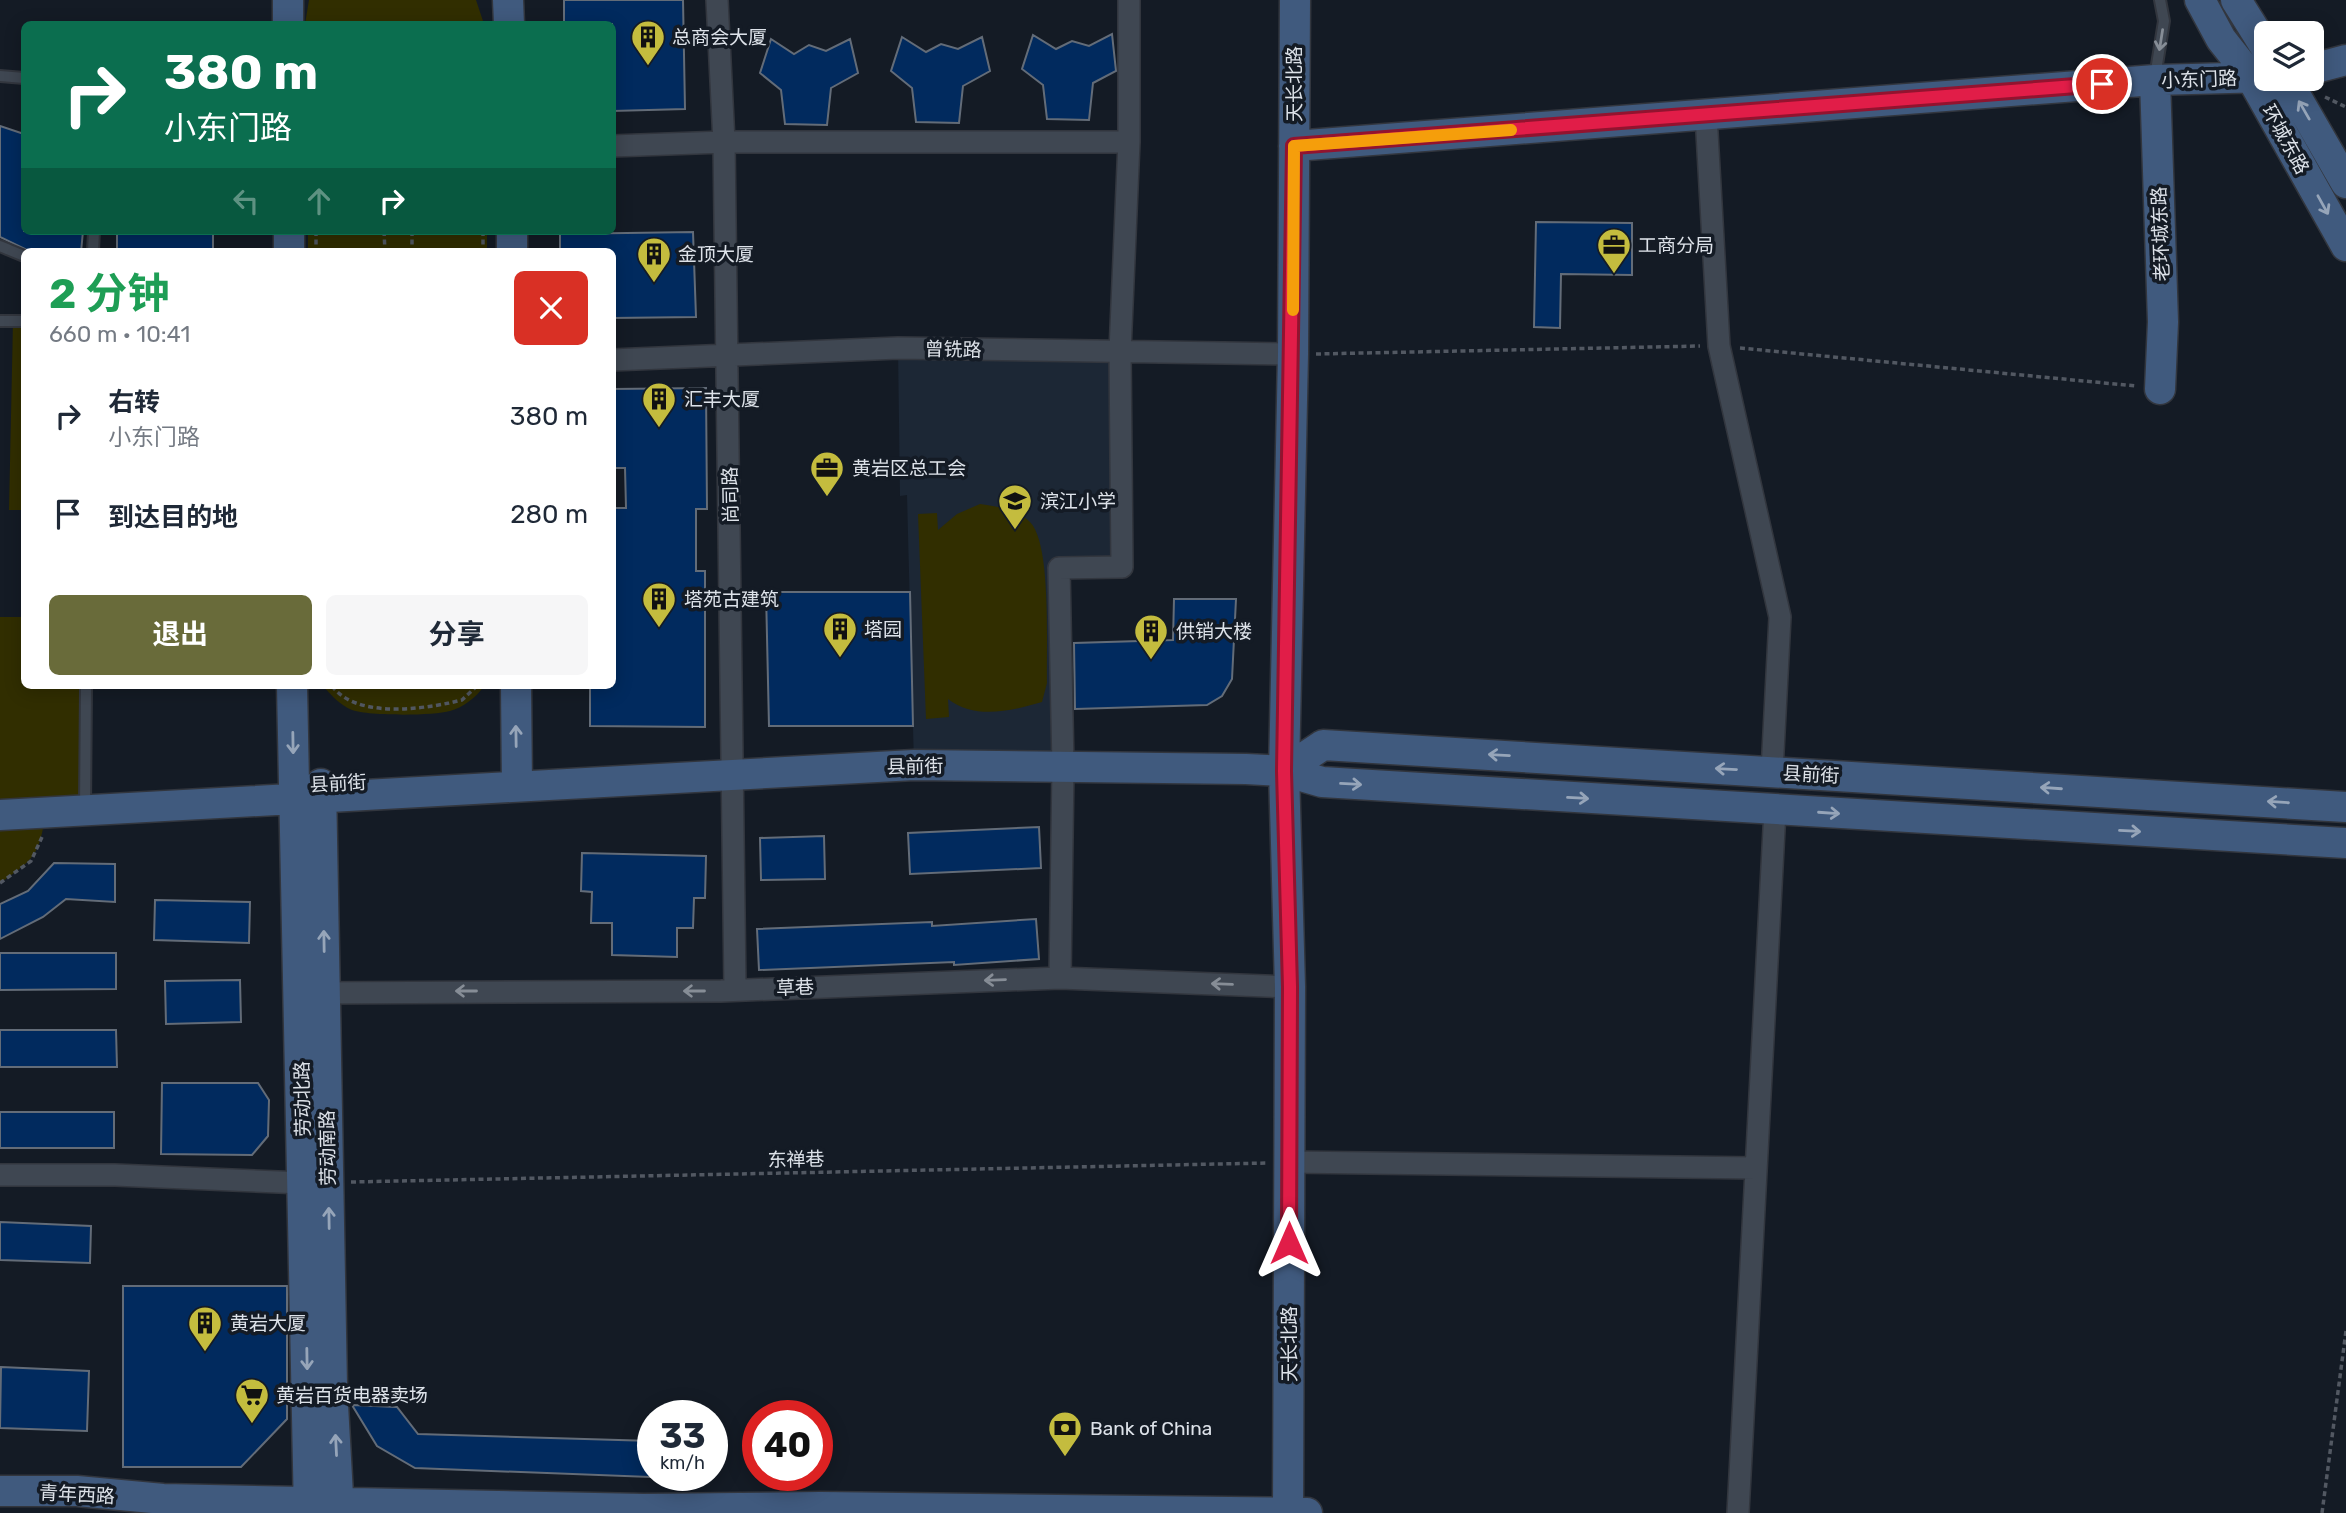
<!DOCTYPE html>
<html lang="zh">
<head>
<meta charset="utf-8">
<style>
  :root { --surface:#fff; --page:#f6f6f7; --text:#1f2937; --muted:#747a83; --accent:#696b3a }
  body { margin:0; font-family:Rubik,"Noto Sans SC",sans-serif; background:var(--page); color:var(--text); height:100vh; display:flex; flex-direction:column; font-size:26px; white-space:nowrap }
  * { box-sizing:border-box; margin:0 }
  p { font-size:23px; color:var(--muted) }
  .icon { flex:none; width:38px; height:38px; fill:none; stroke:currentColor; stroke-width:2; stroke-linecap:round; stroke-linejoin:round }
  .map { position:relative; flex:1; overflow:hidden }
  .panel { position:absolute; left:21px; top:248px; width:595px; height:441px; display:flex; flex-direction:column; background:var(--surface); border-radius:10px; box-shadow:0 4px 18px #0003 }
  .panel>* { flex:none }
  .hud { position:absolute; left:21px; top:21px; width:595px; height:214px; border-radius:10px; box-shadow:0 4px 18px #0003; background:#0b6e4f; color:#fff; overflow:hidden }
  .fabs { position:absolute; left:2254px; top:21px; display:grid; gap:14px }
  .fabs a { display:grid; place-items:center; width:70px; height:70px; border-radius:10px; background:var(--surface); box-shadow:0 4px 18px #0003; font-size:35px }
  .speed { position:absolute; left:637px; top:1400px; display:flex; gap:14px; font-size:35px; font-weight:700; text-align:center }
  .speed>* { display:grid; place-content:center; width:91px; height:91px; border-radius:50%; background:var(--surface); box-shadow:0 4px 18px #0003; line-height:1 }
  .speed small { font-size:18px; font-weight:400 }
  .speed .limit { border:10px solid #d22; background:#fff; color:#111 }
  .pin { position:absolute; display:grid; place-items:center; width:60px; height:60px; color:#fff; margin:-30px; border:4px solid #fff; border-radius:50%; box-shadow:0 2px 7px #0007 }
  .me { position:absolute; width:77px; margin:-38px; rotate:0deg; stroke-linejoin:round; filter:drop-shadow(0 0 5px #0008) }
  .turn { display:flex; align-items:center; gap:24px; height:147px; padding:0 28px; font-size:32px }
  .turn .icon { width:91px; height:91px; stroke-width:2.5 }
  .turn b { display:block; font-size:49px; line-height:60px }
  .lanes { display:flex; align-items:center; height:66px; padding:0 28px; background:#0003; justify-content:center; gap:35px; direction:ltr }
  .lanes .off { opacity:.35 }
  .round { display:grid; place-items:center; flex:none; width:74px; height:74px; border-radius:10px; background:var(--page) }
  .head { display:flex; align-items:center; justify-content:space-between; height:119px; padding:0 28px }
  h1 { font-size:42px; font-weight:700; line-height:52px; color:#1e9e55 }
  .cta { display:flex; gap:14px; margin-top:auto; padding:14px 28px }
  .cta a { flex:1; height:80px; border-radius:10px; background:var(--accent); color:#fff; font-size:28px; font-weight:700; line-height:80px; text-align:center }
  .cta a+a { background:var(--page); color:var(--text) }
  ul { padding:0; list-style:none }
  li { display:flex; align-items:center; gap:21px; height:98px; padding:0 28px }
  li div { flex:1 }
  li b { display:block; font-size:26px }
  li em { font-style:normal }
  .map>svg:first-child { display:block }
</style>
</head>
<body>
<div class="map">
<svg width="2346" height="1513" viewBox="0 0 2346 1513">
  <rect width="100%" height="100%" fill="#141b25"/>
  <path fill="#1c2735" d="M898 348 1120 351 1122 567 1059 568 1063 767 914 765 907 495 900 496Z"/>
  <path fill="#312e00" d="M309 0H476L484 24H305Z
    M308 231H487V252H308Z
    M13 321H24V510H9Z
    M980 504C996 506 1018 510 1030 522 1052 544 1046 649 1047 683L1042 702C1011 711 975 720 948 699L949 717 926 719 918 514 937 513 938 530 957 514Z
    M0 617H24V686H86L85 811 46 812C39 855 35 859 0 883Z
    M323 686H484C477 697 462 708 450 711 433 716 368 716 352 710 340 705 332 696 323 686Z"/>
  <path fill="#012a5e" stroke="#636c78" stroke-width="2" d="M564 0H683L685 109 612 111V24H564Z
    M1112 34 1116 71 1093 83 1089 120 1047 119 1043 85 1022 69 1033 35 1056 49 1072 41 1089 46Z
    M902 37 926 52 941 44 958 49 982 37 990 71 963 86 959 123 916 122 912 88 891 71Z
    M771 39 794 54 809 45 826 51 850 39 858 73 831 88 827 125 785 124 781 90 760 73Z
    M0 126 24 134V231H83L81 252H31L0 237Z
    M1536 222 1632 223V275L1561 274 1560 328 1534 327Z
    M117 231H213V252H117Z
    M693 232 696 317 612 318V252H560V234Z
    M706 388 707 509H696V571H705V727L590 726V686H612V508H626L625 468H612V389Z
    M766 592H910L913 726H769Z
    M1174 599H1236L1232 679 1222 696 1207 705 1075 709 1074 643 1173 640Z
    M1039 827 1041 868 910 874 908 833Z
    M824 836 825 879 761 880 760 838Z
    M582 853 706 856 705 898H694L693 928H677V957L612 955V923H591L592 892 581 891Z
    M54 863 115 864V902L66 899 43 917 0 939V904L28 891Z
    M155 900 250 902 249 943 154 940Z
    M1036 919 1039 959 954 965V962L759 970 757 929 932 922V926Z
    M0 953H116V989L0 990Z
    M240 980 241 1022 166 1024 165 981Z
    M0 1030H116L117 1067H0Z
    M162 1083H258L269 1100 268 1136 252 1155 161 1154Z
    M0 1112H114V1148H0Z
    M0 1222 91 1226 90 1263 0 1260Z
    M123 1286H287V1419L241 1467H123Z
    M1 1367 89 1371 87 1431 0 1428Z
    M352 1405 397 1407 418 1434 652 1441 650 1477 415 1468 377 1446Z"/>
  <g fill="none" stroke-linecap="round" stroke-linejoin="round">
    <g stroke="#32363e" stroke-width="14">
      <path id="lane" d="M0 76 24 78
        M2155 77 2164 21 2160 0
        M0 246 24 256
        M93 252 94 231
        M0 321H24
        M85 809 86 686"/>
    </g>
    <g stroke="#32363e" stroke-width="24">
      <path id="street" d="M717 0 724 142 735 989
        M1706 115 1719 346 1780 617 1772 771
        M612 146 724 142H1129
        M612 360 898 348 1293 354
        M1060 978 1063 767 1059 568 1122 567 1120 351 1129 142V0
        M313 993 721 991 1060 978 1290 987
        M1289 1162 1756 1168
        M0 1175H115L303 1183
        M1738 1513 1775 810"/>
    </g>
    <g stroke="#32363e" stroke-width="33">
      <path id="secondary" d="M288 0V24
        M508 0 509 24
        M2200 0 2221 39 2251 77 2346 246
        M2236 0 2266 48
        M2312 69 2346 60
        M2286 79 2346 183
        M2155 80 2163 322 2160 389
        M1294 146 2155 80 2266 77
        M512 231V252
        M289 252V231
        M292 686 309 1513
        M516 686 517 786
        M1284 771 1323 745 2346 807
        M321 784 332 1387 339 1513
        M0 815 914 765 1246 769 1284 771 1322 782 2346 843
        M0 1491H77L163 1499 644 1509 820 1507 1307 1513
        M1288 1513 1290 987 1284 771 1293 354 1295 0"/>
    </g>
    <path stroke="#525862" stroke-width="3.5" stroke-dasharray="5 3.5" stroke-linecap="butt" d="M2325 97 2346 107
      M316 231V252
      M384 231 385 252
      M412 231V252
      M483 231V252
      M1740 348 2136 386
      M1316 354 1700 346
      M332 686C355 717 415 710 449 703L462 700 477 686
      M0 883 31 861 42 837
      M351 1182 1267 1163
      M2322 1513 2346 1331"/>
    <use href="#lane" stroke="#3f4752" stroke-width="10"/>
    <use href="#street" stroke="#3f4752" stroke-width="21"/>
    <use href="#secondary" stroke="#405a7e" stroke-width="30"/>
  </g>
  <defs><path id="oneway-shaft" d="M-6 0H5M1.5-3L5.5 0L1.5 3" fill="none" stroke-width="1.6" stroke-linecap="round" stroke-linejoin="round" transform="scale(1.75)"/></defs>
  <g stroke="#868d96">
    <use href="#oneway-shaft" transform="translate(2161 40) rotate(99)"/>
    <use href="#oneway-shaft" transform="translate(995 980) rotate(178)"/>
    <use href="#oneway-shaft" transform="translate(1222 984) rotate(-178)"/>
    <use href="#oneway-shaft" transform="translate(466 991) rotate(-180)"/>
    <use href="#oneway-shaft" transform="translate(694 991) rotate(-180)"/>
  </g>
  <g stroke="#96a5b9">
    <use href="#oneway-shaft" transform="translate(2304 110) rotate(-120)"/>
    <use href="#oneway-shaft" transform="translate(2323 205) rotate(61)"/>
    <use href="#oneway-shaft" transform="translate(516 736) rotate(-91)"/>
    <use href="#oneway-shaft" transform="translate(293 743) rotate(89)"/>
    <use href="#oneway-shaft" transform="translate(1499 755) rotate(-177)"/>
    <use href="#oneway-shaft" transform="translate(1726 769) rotate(-177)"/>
    <use href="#oneway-shaft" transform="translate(1351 784) rotate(3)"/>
    <use href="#oneway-shaft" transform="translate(2051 788) rotate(-176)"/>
    <use href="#oneway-shaft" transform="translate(1578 798) rotate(3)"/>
    <use href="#oneway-shaft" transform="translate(2278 802) rotate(-176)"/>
    <use href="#oneway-shaft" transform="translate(1829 813) rotate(4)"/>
    <use href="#oneway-shaft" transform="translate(2130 831) rotate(3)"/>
    <use href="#oneway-shaft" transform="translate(324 941) rotate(-91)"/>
    <use href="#oneway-shaft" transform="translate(329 1218) rotate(-91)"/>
    <use href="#oneway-shaft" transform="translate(307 1359) rotate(89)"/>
    <use href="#oneway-shaft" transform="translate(336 1445) rotate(-93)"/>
  </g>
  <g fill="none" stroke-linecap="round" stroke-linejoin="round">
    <g stroke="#92132f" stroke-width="18">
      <path id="route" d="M1289 1243 1290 987 1284 771 1294 146 2102 84"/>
    </g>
    <use href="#route" stroke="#e11d48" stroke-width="12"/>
    <path stroke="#f59e0b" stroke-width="12" d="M1293 310 1294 146 1511 130"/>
  </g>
  <defs>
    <g id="building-pin" transform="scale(1.75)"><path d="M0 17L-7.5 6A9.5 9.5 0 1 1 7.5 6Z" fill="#c4bc3e" stroke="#141b25"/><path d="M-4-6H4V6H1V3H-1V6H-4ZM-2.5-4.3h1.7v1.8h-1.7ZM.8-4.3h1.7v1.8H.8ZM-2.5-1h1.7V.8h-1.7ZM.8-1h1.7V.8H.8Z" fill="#111"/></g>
    <g id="office-pin" transform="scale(1.75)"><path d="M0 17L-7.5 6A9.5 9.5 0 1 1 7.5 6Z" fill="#c4bc3e" stroke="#141b25"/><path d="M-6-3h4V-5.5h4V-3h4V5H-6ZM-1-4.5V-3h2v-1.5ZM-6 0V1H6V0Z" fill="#111"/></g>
    <g id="school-pin" transform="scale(1.75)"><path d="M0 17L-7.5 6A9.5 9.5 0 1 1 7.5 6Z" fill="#c4bc3e" stroke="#141b25"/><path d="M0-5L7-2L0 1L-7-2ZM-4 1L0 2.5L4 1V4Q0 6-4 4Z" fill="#111"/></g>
    <g id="supermarket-pin" transform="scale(1.75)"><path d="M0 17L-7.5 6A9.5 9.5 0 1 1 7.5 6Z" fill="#c4bc3e" stroke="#141b25"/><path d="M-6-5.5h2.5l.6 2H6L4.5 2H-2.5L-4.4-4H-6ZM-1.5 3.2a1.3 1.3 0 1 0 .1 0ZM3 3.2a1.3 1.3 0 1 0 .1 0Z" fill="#111"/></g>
    <g id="bank-pin" transform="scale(1.75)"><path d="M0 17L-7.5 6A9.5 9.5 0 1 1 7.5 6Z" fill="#c4bc3e" stroke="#141b25"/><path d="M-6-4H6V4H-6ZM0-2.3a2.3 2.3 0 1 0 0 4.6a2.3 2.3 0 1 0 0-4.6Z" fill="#111"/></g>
  </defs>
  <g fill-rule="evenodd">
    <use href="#building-pin" x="648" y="37"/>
    <use href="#office-pin" x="1614" y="245"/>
    <use href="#building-pin" x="654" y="254"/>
    <use href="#building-pin" x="659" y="399"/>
    <use href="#office-pin" x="827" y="468"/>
    <use href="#school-pin" x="1015" y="501"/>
    <use href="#building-pin" x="659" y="599"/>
    <use href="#building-pin" x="840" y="629"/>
    <use href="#building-pin" x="1151" y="631"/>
    <use href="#building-pin" x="205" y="1323"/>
    <use href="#supermarket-pin" x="252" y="1395"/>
    <use href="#bank-pin" x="1065" y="1428"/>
  </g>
  <g text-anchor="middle" stroke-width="7" stroke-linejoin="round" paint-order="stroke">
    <g font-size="19" fill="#dde2e9" stroke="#141b25" text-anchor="start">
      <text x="672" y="44">总商会大厦</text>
      <text x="1638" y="252">工商分局</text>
      <text x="678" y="261">金顶大厦</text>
      <text x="684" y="406">汇丰大厦</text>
      <text x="852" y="475">黄岩区总工会</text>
      <text x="1040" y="508">滨江小学</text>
      <text x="684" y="606">塔苑古建筑</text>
      <text x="864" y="636">塔园</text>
      <text x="1176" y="638">供销大楼</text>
      <text x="230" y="1330">黄岩大厦</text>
      <text x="276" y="1402">黄岩百货电器卖场</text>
      <text x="1090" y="1435">Bank of China</text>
    </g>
    <g font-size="19" fill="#dde2e9" stroke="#141b25">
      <text transform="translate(2199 79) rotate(-2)" y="7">小东门路</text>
      <text transform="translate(1294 84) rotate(-90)" y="7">天长北路</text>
      <text transform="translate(2286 139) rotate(61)" y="7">环城东路</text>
      <text transform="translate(2160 234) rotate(-92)" y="7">老环城东路</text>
      <text transform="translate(953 349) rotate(1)" y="7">曾铣路</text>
      <text transform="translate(730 495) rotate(-91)" y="7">尚司路</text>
      <text transform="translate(915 766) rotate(-1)" y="7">县前街</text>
      <text transform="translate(1811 774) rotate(3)" y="7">县前街</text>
      <text transform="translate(338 783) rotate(-3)" y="7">县前街</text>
      <text transform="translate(795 987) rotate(-2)" y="7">草巷</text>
      <text transform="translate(302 1099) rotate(-91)" y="7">劳动北路</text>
      <text transform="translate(327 1148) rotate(-91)" y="7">劳动南路</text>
      <text transform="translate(796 1159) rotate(-1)" y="7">东禅巷</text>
      <text transform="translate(1289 1344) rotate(-90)" y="7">天长北路</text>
      <text transform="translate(77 1494) rotate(3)" y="7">青年西路</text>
    </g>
  </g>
</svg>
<div class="fabs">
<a><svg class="icon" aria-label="layers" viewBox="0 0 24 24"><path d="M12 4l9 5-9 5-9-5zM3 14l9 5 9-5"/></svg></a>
</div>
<div class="speed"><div>33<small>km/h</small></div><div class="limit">40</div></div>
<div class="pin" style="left:2102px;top:84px;background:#d93025"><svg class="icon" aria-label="arrive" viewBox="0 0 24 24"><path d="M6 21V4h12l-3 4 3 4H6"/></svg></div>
<svg class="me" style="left:1289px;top:1243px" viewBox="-20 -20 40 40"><path d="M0-17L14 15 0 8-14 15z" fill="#e11d48" stroke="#fff" stroke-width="4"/></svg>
<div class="hud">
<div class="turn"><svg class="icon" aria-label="right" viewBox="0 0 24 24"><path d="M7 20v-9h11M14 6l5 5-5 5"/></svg><div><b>380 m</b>小东门路</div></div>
<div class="lanes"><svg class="icon off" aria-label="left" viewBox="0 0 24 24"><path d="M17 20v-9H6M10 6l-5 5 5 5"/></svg><svg class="icon off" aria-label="ahead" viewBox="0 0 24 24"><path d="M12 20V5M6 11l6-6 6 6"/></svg><svg class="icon" aria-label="right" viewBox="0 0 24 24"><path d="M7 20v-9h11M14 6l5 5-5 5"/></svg></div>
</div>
<section class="panel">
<div class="head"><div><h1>2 分钟</h1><p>660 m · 10:41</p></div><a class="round" style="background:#d93025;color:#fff"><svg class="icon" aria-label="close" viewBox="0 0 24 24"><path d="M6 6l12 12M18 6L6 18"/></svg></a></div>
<ul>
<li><svg class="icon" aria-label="right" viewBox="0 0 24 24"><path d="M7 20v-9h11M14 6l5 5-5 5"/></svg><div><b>右转</b><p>小东门路</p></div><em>380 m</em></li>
<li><svg class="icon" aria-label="arrive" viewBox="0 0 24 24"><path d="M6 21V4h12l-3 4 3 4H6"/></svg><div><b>到达目的地</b></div><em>280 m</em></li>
</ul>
<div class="cta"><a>退出</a><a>分享</a></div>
</section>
</div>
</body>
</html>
